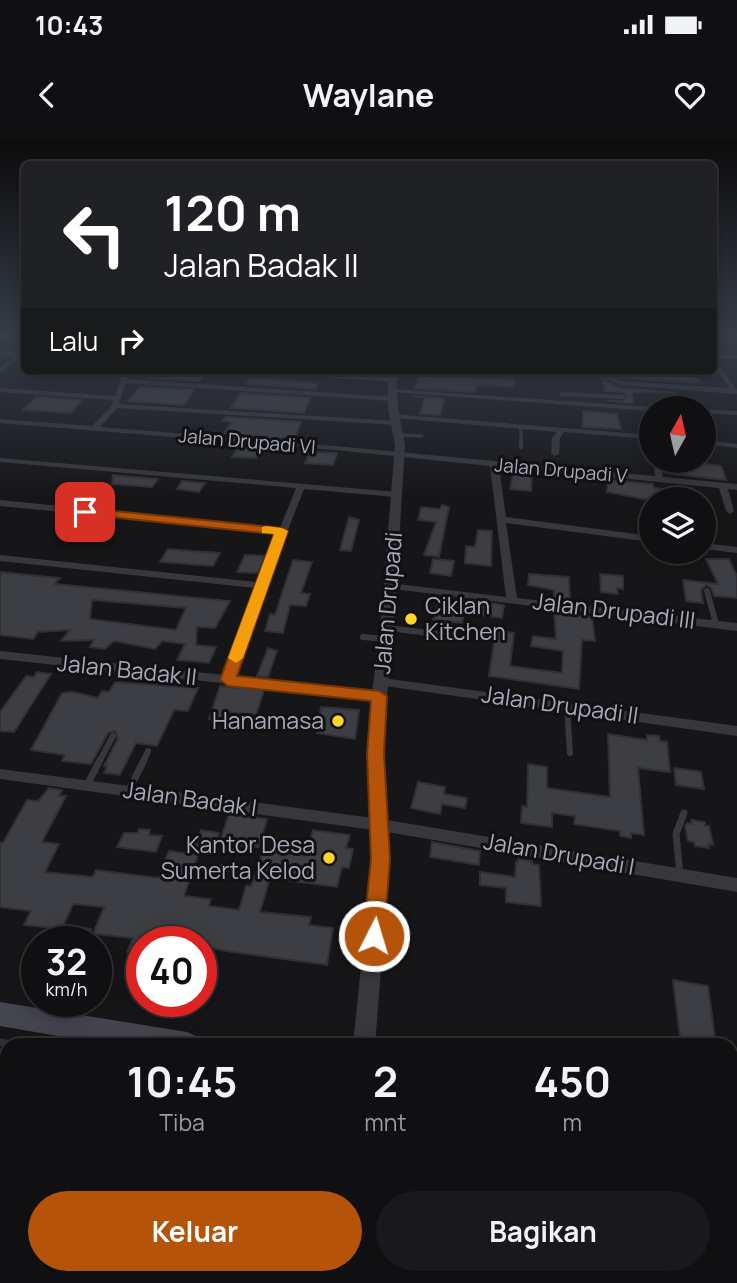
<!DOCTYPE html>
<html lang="id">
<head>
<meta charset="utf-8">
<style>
  :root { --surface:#101012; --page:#19191b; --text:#f1f3f6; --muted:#9c9d9f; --line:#303032; --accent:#b45309 }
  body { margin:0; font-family:Manrope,sans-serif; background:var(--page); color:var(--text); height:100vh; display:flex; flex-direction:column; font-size:26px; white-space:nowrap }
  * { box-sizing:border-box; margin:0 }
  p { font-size:23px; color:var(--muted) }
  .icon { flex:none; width:38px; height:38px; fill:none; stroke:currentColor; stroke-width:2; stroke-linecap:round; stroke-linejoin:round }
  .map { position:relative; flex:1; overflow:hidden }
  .details { position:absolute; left:0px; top:898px; width:738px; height:247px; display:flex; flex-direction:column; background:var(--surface); border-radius:21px 21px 0 0; box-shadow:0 4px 18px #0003,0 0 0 2px var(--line) }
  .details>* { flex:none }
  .guide { position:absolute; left:21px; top:21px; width:696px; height:214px; border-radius:10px; box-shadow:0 4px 18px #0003,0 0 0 2px var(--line); background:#202124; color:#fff; overflow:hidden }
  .needle { width:46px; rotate:8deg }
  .controls { position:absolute; left:639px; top:256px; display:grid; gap:14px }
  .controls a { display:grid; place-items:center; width:77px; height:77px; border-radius:50%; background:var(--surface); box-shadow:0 4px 18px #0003,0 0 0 2px var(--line); font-size:35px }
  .speed { position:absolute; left:21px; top:786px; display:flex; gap:14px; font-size:35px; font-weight:700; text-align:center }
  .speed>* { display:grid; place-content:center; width:91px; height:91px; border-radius:50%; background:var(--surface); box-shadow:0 4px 18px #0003,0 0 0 2px var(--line); line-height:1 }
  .speed small { font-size:18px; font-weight:400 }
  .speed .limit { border:10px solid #d22; background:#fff; color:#111 }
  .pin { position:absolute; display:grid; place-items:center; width:60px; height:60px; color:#fff; margin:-30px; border-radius:14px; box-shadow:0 4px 10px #0006 }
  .me { position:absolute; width:77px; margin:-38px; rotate:5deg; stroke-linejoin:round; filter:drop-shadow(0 0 5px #0008) }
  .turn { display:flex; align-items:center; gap:24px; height:147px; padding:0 28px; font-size:32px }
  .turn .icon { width:91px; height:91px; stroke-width:2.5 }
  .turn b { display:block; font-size:49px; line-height:60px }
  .then { display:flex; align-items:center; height:66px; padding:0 28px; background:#0003; gap:14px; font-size:26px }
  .eta { display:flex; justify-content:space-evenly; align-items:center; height:119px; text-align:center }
  .eta b { font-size:42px; font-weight:700; line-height:49px }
  .primary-button { display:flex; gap:14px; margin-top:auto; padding:14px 28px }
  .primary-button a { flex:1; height:80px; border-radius:42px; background:var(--accent); color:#fff; font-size:28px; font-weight:700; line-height:80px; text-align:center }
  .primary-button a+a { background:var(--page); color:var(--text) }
  .status { display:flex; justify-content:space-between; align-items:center; height:49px; padding:0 35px; background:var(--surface); direction:ltr }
  .status svg { height:19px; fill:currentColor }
  header { display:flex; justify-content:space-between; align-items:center; height:91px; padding:0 28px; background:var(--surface); font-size:32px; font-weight:700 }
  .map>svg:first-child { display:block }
</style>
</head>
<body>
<div class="status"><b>10:43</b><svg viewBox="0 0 49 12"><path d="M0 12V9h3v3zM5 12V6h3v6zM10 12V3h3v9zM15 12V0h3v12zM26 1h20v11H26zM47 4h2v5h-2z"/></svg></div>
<header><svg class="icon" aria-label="back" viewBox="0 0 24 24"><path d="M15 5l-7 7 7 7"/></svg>Waylane<svg class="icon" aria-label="heart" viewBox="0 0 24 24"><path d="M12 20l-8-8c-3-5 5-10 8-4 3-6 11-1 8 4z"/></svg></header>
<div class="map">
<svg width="737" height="1143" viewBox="0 0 737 1143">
  <rect width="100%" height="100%" fill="#161618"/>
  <path fill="#202822" d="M0 921 7 922V1138H368L367 1143H0Z
    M732 1054 737 1055V1143H501L502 1138H732Z"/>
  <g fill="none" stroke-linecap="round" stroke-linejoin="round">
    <path stroke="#2b323d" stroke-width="7" d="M0 902 15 905
      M732 1038 737 1039"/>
  </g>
  <path fill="#3d3e43" stroke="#303034" stroke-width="2" fill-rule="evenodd" d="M154 231H207L200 241 148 238Z
    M613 231H693L700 243 621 238 614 235Z
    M420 232 436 237 515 240 514 247 476 245 475 252 415 248Z
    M601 235 606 241 619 248 677 253 632 252 633 263 607 261H624L629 256 623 252 605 251Z
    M250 239 280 240 318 243 315 249 246 244Z
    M140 247 194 250 184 265 128 261Z
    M240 253 310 258 304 273 231 268Z
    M413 256 444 259 440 275 420 274 425 258Z
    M37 257 82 260 71 273 23 270Z
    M583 271 617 274 621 289 583 287Z
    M226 277 301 282 295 298H268L224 293 232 282 223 281Z
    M239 305 263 307 256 318 232 317Z
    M310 312 337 313 333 325 305 323Z
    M672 320 721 326 726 340 675 334Z
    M514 330 532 332 531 351 510 349Z
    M113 335 158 339 152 347 112 344Z
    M608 340 653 344 654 348 678 351V359H643L607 352Z
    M182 341 205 343 199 352 177 349Z
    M442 365 449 367 439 417 424 415 436 382 418 380 421 367 440 369Z
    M349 377 359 380 351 411 340 410Z
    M478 390 492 391 491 426 465 423 466 406 475 407Z
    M168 409 191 411 220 413 213 426 160 422Z
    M245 415 265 416 258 433 237 432Z
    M433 419 454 421 451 436 430 433Z
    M706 419H729L737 436V458L714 456 711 448 706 445 701 450 703 463 686 461 683 440 718 444Z
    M293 420 312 422 301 453 310 454 306 466 290 465 283 493 265 491 270 474 275 475Z
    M0 432 60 438 55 444 230 461 215 488 197 487 196 505 216 507 209 523 177 520 185 504 162 501 155 509 114 501 105 509 90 507 94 500 61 501 70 490 38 492 33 499 0 495ZM92 460 186 468 176 490 90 479Z
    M529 434 569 437 570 461 554 460V450L528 445Z
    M600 434 623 436V449L617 448 618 454 601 452Z
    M439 457 504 465 502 478 464 473 462 483 433 480Z
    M554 471 592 477 595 501 582 500 579 549 489 536 496 490 514 493 510 526 562 533 563 511 531 506 533 496 556 499Z
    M268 508 277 511 268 537 257 536Z
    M37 532 51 534 14 592 0 591V572L26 536 34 537Z
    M115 542 198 548 188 571 174 570 157 606 136 603 120 635 104 633 107 626H104L118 598 115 591 108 593 91 624 62 621 65 615 31 610 62 553 74 552 98 558 102 551 109 552Z
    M220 546 264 550 256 575 228 572 225 581 209 579Z
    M321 567 359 570 355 599 317 593Z
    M608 594 647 600V595L659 596 660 601 667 602 670 632 638 628 644 695 631 693V698L620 696V691L574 684 575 676 552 673V687L521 683 522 666 527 667 528 624 547 627V648L610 657Z
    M674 628 701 632 704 649 676 645Z
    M418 642 445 647 444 654 467 658 465 668 442 664 440 674 411 668Z
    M49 648 62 650 59 656H66L42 702 59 704 45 732 93 737 96 730 158 738 169 711 198 715 184 756 211 759 209 766 239 770 246 746H251L263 710 306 716 313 690 350 695 346 708 353 709 349 728 342 727 337 747 270 738 260 772 311 777 309 785 333 788 327 825 226 811 201 806V802H142V829L127 826 133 813 127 812 133 798 93 794 104 767 73 764 62 789 24 785 31 771 0 767V702L3 703 27 660 38 661Z
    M229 674 267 679 259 707 219 704Z
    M691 680 705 682V686H709L713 705 708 704 709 708 695 706 694 702 688 701 685 686 687 683 692 684Z
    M139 689 150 690 149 695 162 696 156 712 117 707 124 693H138Z
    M201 690 219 693 212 713 193 710Z
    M432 702 480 711 479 725 430 717Z
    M518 719 532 721V724L539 725 541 766 506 762V748L480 745V732L515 737 516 722H518Z
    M75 787 91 789 85 802 69 800Z
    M673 840 708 846 716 905H681Z"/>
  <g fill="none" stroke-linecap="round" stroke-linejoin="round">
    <path stroke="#37373d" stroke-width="3.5" d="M521 286V305
      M399 295 422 296"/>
    <path stroke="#37373d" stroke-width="4.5" d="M521 304V307"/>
    <path stroke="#37373d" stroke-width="6" d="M707 451 716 484
      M387 488 455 496
      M363 497 386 499
      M567 566 570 613
      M99 622 113 596
      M143 622 148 611"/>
    <path stroke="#37373d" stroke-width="7" d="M87 645 100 620
      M129 650 144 620
      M680 735 676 694 684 673"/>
    <path stroke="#37373d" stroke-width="10" d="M496 1138V1143"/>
    <path fill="#37373d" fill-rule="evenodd" d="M24 208V213L22 215 0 233V228L14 216 0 215V211L18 212Z
      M714 215H737V219H714Z
      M714 219 737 250V254L619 245 607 239 603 231H609L612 237 620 241 729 248 714 226Z
      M123 231H129L127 239 393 257 397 259 393 261 126 243 119 264 397 281 401 283 397 285 117 268 100 287 335 306 655 336 653 320H661L663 337 737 344V350L728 349 734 371 730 374 726 371 719 348 499 326 506 377 651 396V402L506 383 517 458 737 483V491L385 448 384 446 389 443 506 457 490 326 335 310 0 283V279L92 286 112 265 113 260 0 252V248L115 256Z
      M265 231H296L392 238 395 240 392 242 268 233Z
      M424 231 512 234 517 233 518 231H524L522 236 512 238 427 233Z
      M393 249 651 267 654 268H651V271L391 252 389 251Z
      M563 252 623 255 627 257 623 259 560 256 559 254Z
      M704 269 737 271V275L704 273Z
      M392 274 651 295V299L564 292 560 298 559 314 555 316 551 314 552 298 557 292 395 278 391 276Z
      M704 300 737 304V308L704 304Z
      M0 318 398 352V356L395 357 304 349 266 446 235 536 379 552 383 553 385 556 383 559 379 560 0 519V511L224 535 255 448 0 421V415L257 442 277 393 0 366V360L280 388 296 348 0 322Z
      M704 403 737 407V413L704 409Z
      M382 538 737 586V596L378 545 376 542Z
      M0 629 381 679 737 738V752L381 691 0 639Z"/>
    <path fill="#37373d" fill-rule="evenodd" d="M388 231H396L398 268 405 305 394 488 385 577 383 614 390 719 375 905H353L372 719 367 614 369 577 380 488 395 305 388 268Z"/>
    <path fill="#44454d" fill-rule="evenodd" d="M0 862 187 892 196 896 200 905H110L0 886Z
      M732 990 737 991V1019L732 1018Z"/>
  </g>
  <linearGradient id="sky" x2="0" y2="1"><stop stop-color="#0c0c0d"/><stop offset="0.55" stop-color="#363c48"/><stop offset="1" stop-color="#363c48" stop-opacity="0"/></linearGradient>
  <rect width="737" height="357" fill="url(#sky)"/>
  <path fill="#b45309" stroke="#753606" stroke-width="2" d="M85 368 282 388 288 391 237 536 379 551 387 556 384 614 390 719 384 796 381 803 374 806 366 803 363 796 371 719 367 614 371 561 228 546 220 540 274 394 81 374V369Z"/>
  <path fill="#f59e0b" d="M266 386 282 388 288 391 243 518 236 523 228 518 274 394 262 393V387Z"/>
  <g fill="#fed628" stroke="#111113" stroke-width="2.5">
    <circle cx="411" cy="479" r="7"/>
    <circle cx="338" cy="581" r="7"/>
    <circle cx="329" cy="718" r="7"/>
  </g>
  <g text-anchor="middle" stroke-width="6" stroke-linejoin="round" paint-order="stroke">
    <g font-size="19" fill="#a7aab9" stroke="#111113">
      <text transform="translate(247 301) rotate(5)" y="7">Jalan Drupadi VI</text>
      <text transform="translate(561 330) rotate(5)" y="7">Jalan Drupadi V</text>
    </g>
    <g font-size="23" fill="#a7aab9" stroke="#111113">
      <text transform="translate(388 463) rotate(-85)" y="8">Jalan Drupadi</text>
      <text transform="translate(614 471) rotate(7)" y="8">Jalan Drupadi III</text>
      <text transform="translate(127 530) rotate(6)" y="8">Jalan Badak II</text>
      <text transform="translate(560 565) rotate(8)" y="8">Jalan Drupadi II</text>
      <text transform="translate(190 659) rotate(8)" y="8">Jalan Badak I</text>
      <text transform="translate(559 714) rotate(10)" y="8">Jalan Drupadi I</text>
    </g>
    <g font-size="23" fill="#a7aab9" stroke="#111113" text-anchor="end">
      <text x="425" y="474" text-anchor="start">Ciklan<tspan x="425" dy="26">Kitchen</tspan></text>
      <text x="324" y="589">Hanamasa</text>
      <text x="315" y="713">Kantor Desa<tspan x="315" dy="26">Sumerta Kelod</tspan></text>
    </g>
  </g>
</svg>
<div class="controls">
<a><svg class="needle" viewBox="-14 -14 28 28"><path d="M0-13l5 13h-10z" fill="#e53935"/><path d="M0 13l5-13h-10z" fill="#9c9d9f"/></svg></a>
<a><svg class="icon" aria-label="layers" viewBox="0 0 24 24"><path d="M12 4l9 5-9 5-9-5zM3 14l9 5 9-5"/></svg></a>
</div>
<div class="speed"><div>32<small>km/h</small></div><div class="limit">40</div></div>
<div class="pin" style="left:85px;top:372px;background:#d93025"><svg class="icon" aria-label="arrive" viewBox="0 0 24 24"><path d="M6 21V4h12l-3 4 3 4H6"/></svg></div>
<svg class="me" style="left:374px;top:796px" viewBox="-20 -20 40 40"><circle r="17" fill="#b45309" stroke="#fff" stroke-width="3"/><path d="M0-11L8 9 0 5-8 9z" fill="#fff"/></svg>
<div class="guide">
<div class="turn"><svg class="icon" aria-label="left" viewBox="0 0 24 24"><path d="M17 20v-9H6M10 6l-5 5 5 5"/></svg><div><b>120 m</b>Jalan Badak II</div></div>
<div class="then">Lalu<svg class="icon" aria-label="right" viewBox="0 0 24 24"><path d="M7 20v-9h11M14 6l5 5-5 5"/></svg></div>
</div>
<section class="details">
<div class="eta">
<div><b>10:45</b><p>Tiba</p></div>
<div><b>2</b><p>mnt</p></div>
<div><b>450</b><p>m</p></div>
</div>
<div class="primary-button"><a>Keluar</a><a>Bagikan</a></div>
</section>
</div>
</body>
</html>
